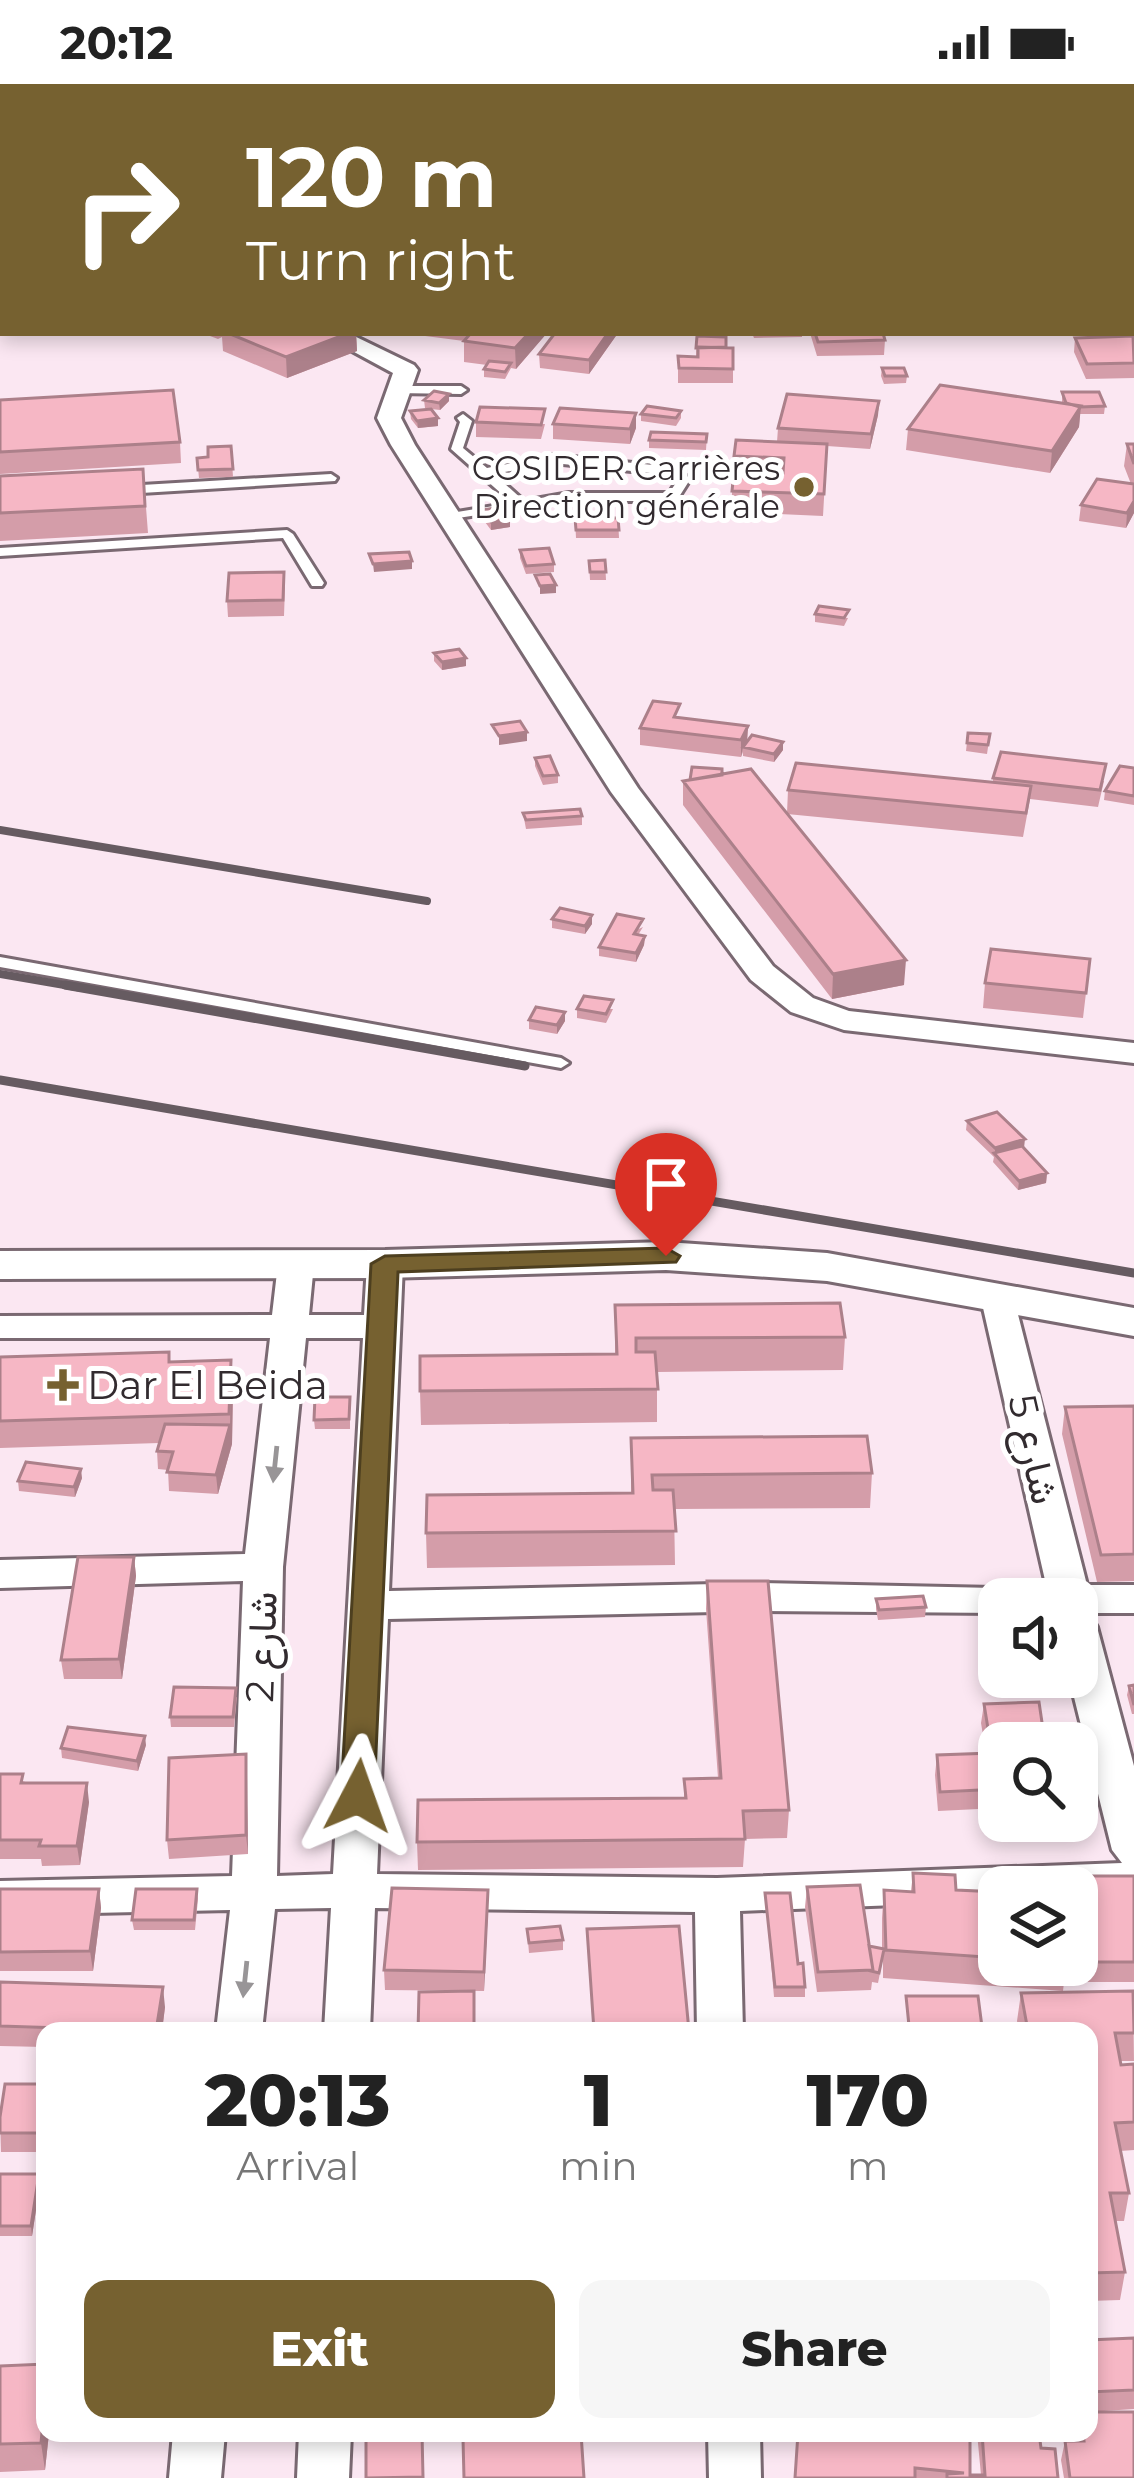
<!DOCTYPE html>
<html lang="en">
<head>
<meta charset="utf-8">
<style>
  :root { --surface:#fff; --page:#f6f6f6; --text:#222; --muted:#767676; --accent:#766130 }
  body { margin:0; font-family:Montserrat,Vazirmatn,sans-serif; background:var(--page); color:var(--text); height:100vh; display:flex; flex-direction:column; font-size:45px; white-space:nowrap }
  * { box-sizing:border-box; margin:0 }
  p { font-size:39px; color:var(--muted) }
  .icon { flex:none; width:66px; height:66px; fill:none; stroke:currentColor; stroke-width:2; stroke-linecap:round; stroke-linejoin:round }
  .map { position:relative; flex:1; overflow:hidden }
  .panel { position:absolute; left:36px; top:1938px; width:1062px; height:420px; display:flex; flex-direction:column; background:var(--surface); border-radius:24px; box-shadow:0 6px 18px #0003 }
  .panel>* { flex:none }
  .guide { position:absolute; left:0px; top:0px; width:1134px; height:252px; box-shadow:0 6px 18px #0003; background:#766130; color:#fff; overflow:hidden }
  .controls { position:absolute; left:978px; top:1494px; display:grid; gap:24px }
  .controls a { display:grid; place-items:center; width:120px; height:120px; border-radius:24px; background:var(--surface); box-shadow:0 6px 18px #0003; font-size:60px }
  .pin { position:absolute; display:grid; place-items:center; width:102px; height:102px; color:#fff; margin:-123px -51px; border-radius:50% 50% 50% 0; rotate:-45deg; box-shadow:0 0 12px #0007 }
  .pin .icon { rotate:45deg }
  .me { position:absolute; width:132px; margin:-66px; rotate:4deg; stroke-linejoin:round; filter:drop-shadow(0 0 9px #0008) }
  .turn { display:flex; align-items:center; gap:42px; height:252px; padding:0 48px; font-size:54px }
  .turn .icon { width:156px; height:156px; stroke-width:2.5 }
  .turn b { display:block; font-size:84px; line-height:102px }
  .eta { display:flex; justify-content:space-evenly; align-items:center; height:204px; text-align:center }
  .eta b { font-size:72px; font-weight:800; line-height:84px }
  .cta { display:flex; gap:24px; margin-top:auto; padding:24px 48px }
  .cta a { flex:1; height:138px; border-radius:24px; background:var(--accent); color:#fff; font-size:48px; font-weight:800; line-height:138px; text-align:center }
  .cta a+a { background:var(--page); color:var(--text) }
  .status { display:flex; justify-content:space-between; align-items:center; height:84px; padding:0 60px; background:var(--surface); direction:ltr }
  .status svg { height:33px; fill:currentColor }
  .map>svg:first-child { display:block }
</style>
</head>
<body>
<div class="status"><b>20:12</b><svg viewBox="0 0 49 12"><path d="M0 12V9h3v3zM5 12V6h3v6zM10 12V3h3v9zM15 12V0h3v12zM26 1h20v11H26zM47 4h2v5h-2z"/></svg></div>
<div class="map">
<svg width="1134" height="2394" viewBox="0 0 1134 2394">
  <rect width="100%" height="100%" fill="#fbe7f2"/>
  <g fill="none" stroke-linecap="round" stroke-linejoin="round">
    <g stroke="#7a6972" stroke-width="6">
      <path id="service" d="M399 302H461L467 306 461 310 395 309V303Z
        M463 330 472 337 463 364 487 384 553 371 663 382 691 394 677 416 673 417H569L445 436V430L512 419 451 365 460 338 457 334ZM553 379 661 390 678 396 669 409H569L524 417 494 390Z
        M331 390 337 394 335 397 125 410 119 406 125 402Z
        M287 446 293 450 324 499 322 502H312L283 454 0 472V464Z
        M0 873 561 974 569 979 561 984 0 883Z"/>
    </g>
    <g stroke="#7a6972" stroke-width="6">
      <path id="minor" d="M189 0H230L232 3H191Z
        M319 249H348L414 281 418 286 401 334 415 361 638 704 773 882 813 914 849 927 1134 959V979L844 946 791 928 751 896 611 708 391 361 377 334 393 289Z
        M296 1169 309 1172 314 1180 309 1231H364L367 1180 372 1172H398L403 1180 389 1507 762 1499 1047 1505 981 1215 986 1207H1012L1087 1501H1134V1529H1078L1091 1533 1097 1543 1134 1682V1812L1077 1814V1803H999V1817L740 1827 743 1947H697L695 1828 375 1824 370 1947H324L331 1824 275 1825 262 1947H216L230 1826 0 1831V1797L232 1792 243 1497 0 1504V1476L245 1470 270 1254H0V1232L272 1231 278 1180 283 1172ZM306 1254H363L333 1790 277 1792 283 1483ZM999 1515H1077V1593H1069L1112 1766 1122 1779 717 1794 377 1790 388 1535 762 1527 999 1529Z
        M173 2349H225L221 2394H169Z
        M299 2349H351L349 2394H297Z
        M708 2349H760L761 2394H709Z"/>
    </g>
    <g stroke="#7a6972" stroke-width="6">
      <path id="tertiary" d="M454 0H480L482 3H456Z
        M1134 107V123L1131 124V108Z
        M666 1158 827 1169 1134 1224V1252L827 1197 666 1186 385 1194 0 1195V1167L385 1166Z"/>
    </g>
    <use href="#service" fill="#fff" fill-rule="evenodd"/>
    <use href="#minor" fill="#fff" fill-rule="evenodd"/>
    <use href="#tertiary" fill="#fff" fill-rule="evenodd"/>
    <path stroke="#665b61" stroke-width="8" d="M0 746 427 817
      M0 890 82 904"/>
    <path stroke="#665b61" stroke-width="9" d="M65 901 525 982
      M0 996 1134 1189"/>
  </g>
  <path fill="#d49da9" d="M0 0 164 1 3 3V101L0 100Z
    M718 0H1019V3H723Z
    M202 249H356L357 267 287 294 223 267 222 253 218 255Z
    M402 249H547L516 285 511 284 505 295 484 293V285L487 281 464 278V257Z
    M618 249 589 290 540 284 539 270Z
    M752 249H802V253L754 254Z
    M810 249H883L885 256 884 271 817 272Z
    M697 252 726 263 733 264V299H678V272L698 273 696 272Z
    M1075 254H1134V294L1086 295 1074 268Z
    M882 284 907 292 906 299 884 300 881 292Z
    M1062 308 1105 322 1104 330H1080L1079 343 1050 389 906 366 908 345 1062 319Z
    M449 310V317L440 326 431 325 438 342 418 344 411 335 410 327 431 325 425 324 424 316Z
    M0 316 180 358 181 379 0 390Z
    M879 317 878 331 870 365 827 362 823 432 731 428 734 372 777 358 778 344Z
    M681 327V334L676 342 641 337V330Z
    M476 338 545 340 541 355 476 353Z
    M553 340 636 344 630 360 553 355Z
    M707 350 706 366 649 364V356Z
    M1127 360H1134V429L1126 444 1079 437 1081 421 1131 400 1124 382Z
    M231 362 233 393 199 394 197 374 208 373Z
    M143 385 148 449 0 457V392Z
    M482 426 510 443 491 446 482 434Z
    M575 434H618L619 454H576Z
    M520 466 554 480V488L526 490 520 474Z
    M605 476 606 496H590L589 477Z
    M285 503 284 532 228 533 227 517Z
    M815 530 848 534 844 542 815 538Z
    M434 569 466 574V582L442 586 434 577Z
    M680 634 748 642 747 658H783V666L774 678 743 672V668L741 673 640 661V644Z
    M968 649 990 650 987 670 966 667Z
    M535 674 558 691V699L543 701 535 682Z
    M1134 684V721L1104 716 1105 707Z
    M722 690 787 729 788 706 993 698V694L1104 697 1098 723 1030 715 1023 753 787 730 904 901 832 915 683 721V697Z
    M523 729 582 732V741L526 745Z
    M592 831V840L585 850 552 844V835Z
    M643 843 638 851 645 852 644 861 636 878 599 872V863Z
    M1090 875 1083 934 983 924 985 899Z
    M577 925H613L606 939 577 934Z
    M529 936 565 937 557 950 529 945Z
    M967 1037 1024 1064 1047 1089 1046 1099 1018 1106 993 1078 994 1073 966 1046Z
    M615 1221 845 1253 843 1286 657 1288V1338L421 1341 420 1307 615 1270Z
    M0 1273 170 1278 231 1276 233 1303 232 1360 218 1410 169 1407 168 1386 158 1385 157 1367 159 1359 0 1364Z
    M350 1313V1345H315L314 1336Z
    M1134 1322V1497L1097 1498 1062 1350 1065 1323Z
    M631 1354 872 1389 870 1424 674 1425 675 1481 427 1484 426 1449 631 1409Z
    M82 1394 75 1413 19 1407 18 1397Z
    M134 1473 136 1492 122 1595H64L61 1576Z
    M707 1497 789 1726 787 1754 745 1755 743 1783 418 1786 417 1758 684 1714V1695L718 1694 706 1525Z
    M876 1515 926 1523 925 1533 878 1536 876 1525Z
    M1134 1601V1630H1132L1127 1611 1129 1602Z
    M237 1613 234 1643H171L170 1633Z
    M984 1620 999 1659V1724L938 1727 935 1691 937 1671 986 1669 981 1639Z
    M146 1661 138 1687 62 1674 61 1664Z
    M246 1670 248 1770 169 1775 167 1756Z
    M0 1690 89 1718 80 1781 42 1782 41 1775H0Z
    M913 1789 956 1806 999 1808V1881H1066L1063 1907 883 1894V1874L878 1899 872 1898 871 1906 817 1908 805 1823 807 1803 869 1862 882 1865V1834L884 1806 911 1807Z
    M1069 1792H1134V1898H1080L1077 1878V1803H1067Z
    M0 1805H99L101 1824 93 1887H0Z
    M197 1805 198 1815 195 1846H134L132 1836Z
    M488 1806 484 1907 385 1906 384 1886Z
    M765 1809 798 1880 805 1903V1913H774Z
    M527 1845 563 1856V1866L529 1869Z
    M587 1845 689 1947H593Z
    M0 1898 165 1923 162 1947H45V1963L0 1962Z
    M1133 1907 1134 1977H1121V1981L1134 1980V2066L1120 2067 1129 2109 1124 2137H1115L1125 2188 1120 2216 1089 2217V1947H1019L1017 1937 1021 1909Z
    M906 1912 982 1943 981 1947H908Z
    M45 2000V2068H1L0 2033Z
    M0 2090 40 2100 32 2152H0Z
    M1134 2254V2325L1089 2328V2256Z
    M0 2282 45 2349H49L45 2386 0 2388Z
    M798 2349 970 2391H981L977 2349H1039L1041 2364 1058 2394H795Z
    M1077 2349H1089L1134 2394H1064L1061 2376 1065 2357H1078Z"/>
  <path fill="#ac808a" d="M134 0H163L164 1 161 3H130Z
    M735 0H799L792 3H735Z
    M974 0H1019V3H974Z
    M349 249H356L357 267 287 294 286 273Z
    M529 249H547L516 285 515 264Z
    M608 249H618L589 290V276Z
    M449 310V317L440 326 439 319Z
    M879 317 878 331 870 365 871 350Z
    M1081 322 1079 343 1050 389 1052 367Z
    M636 329V344L630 360V345Z
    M438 334V342L418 344 417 337Z
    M1134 417V429L1126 444 1127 429Z
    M510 435V443L491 446V438Z
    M412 477V485L374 488 373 480Z
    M556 501V509L540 510V502Z
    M466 574V582L442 586V578Z
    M748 642 747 658 743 663 741 673V656Z
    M527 648V657L499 661V652Z
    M783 658V666L774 678V670Z
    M592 831V840L585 850V842Z
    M645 852 644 861 636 878V869Z
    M906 876 904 901 832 915 833 890Z
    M565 928V937L557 950V941Z
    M1025 1055 1024 1064 995 1070V1064Z
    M1047 1089 1046 1099 1018 1106 1019 1097Z
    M231 1276 233 1303 232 1360 218 1410 216 1391 230 1343Z
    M81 1385 82 1394 75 1413 74 1403Z
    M134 1473 136 1492 122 1595 119 1575Z
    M145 1652 146 1661 138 1687 137 1677Z
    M246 1670 247 1689 248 1770 246 1751Z
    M87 1699 89 1718 80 1781 77 1762Z
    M99 1805 101 1824 93 1887 90 1867Z
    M488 1806V1825L484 1907V1888Z
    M163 1903 165 1923 162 1947H156Z
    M39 2090 40 2100 32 2152 31 2142Z
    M45 2316V2349H49L45 2386 41 2359Z"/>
  <path fill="#f6b7c5" stroke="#ac808a" stroke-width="3" d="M0 0H134L130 3H3V77H0Z
    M292 0H407L410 3H296Z
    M527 0H665L670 3H531Z
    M677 0H703L705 1 682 3Z
    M784 0H887L894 3H760Z
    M892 0H970L976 3H896Z
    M1087 0H1103L1109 3H1093Z
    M1110 0H1134V1L1116 3Z
    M1131 13H1134V31L1131 29Z
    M3 102V122H0V104Z
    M1131 212H1134V234H1131Z
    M228 249H349L286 273Z
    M471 249H529L515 264 464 257Z
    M555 249H608L589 276 539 270Z
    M815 249H883L885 256 818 258Z
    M697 252 726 253V263L696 264Z
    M1133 252 1134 279 1087 280 1075 254Z
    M698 263 733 264V285L679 284 678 272 698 273Z
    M489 277 511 279 505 288 484 285Z
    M882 284H904L907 292H885Z
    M940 301 1081 322 1052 367 908 345Z
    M173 306 180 358 0 368V316Z
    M434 307 449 310 439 319 424 316Z
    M1062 308H1099L1105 322 1080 323 1066 319Z
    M787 310 879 317 871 350 778 344Z
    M647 322 681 327 676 334 641 330Z
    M480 323 545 325 541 341 476 338Z
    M560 324 636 329 630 345 553 340Z
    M431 325 438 334 417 337 410 327Z
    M651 348 707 350 706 358 649 356Z
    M736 356 827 360 824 410 732 407 734 387 783 389 784 374 734 372Z
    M1127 360H1134V380Z
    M231 362 233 385 198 386 197 374 208 373V363Z
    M143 385 145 422 0 429V392Z
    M1097 395 1134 400V417L1127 429 1081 421Z
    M500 423 510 435 491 438 482 426Z
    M575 434H618L619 446H576Z
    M549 464 554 480 526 482 520 466Z
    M409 468 412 477 373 480 369 470Z
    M605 476 606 488H590L589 477Z
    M284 488 283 516 227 517 229 489Z
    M550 490 556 501 540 502 535 491Z
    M819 522 849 526 844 534 815 530Z
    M459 565 466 574 442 578 434 569Z
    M653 617 680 620 674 633 748 642 741 656 640 644Z
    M520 637 527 648 499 652 492 641Z
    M968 649 990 650 988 661 967 659Z
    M752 651 783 658 774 670 743 663Z
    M1001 668 1106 680 1100 706 993 694Z
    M550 672 558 691 543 692 535 674Z
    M796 679 1031 702 1026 729 788 706Z
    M1120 682 1134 684V712L1105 707Z
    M692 683 722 685V691L690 696Z
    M751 685 906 876 833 890 683 697Z
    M580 725 582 732 526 736 523 729Z
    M560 824 592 831 585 842 552 835Z
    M617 830 643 835 634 850 645 852 636 869 599 863Z
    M991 865 1090 875 1086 909 985 899Z
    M584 912 613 916 606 930 577 925Z
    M536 923 565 928 557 941 529 936Z
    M997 1028 1025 1055 995 1064 967 1037Z
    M1022 1062 1047 1089 1019 1097 994 1069Z
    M840 1219 845 1253 636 1254V1268H655L658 1305 420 1307V1272L617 1270 615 1221Z
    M169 1268V1278L231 1276 229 1330 0 1337V1273Z
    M315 1313H350L349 1335 314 1336Z
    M1134 1322V1470L1101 1471 1065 1323Z
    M165 1340 230 1341 216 1391 167 1388 173 1368 157 1367Z
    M867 1352 872 1389 652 1391 653 1406H673L676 1447 426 1449 427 1411 633 1409 631 1354Z
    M26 1378 81 1385 74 1403 18 1397Z
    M78 1473H134L119 1575 61 1576Z
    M707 1497H768L789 1726 743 1727 745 1755 417 1758 418 1716 686 1714 684 1695 721 1694Z
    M923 1512 926 1523 879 1526 876 1515Z
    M1134 1601V1621L1129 1602Z
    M174 1603 236 1604 233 1633H170Z
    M1039 1618 1045 1659H999V1705L940 1708 937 1671 992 1669 984 1620Z
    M68 1643 145 1652 137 1677 61 1664Z
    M246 1670V1751L167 1756 169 1674Z
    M0 1690H23L21 1699H87L77 1762H39L41 1756H0Z
    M1034 1785 1059 1786 1060 1803H1035Z
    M913 1789 955 1791 956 1806 999 1808V1874L886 1866 884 1806 914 1808Z
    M1069 1792H1134V1878H1083L1077 1841V1803H1071Z
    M860 1801 873 1886 818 1888 807 1803Z
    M392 1804 488 1806 484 1888 384 1886Z
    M0 1805H99L90 1867 0 1868Z
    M136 1805H197L194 1836H132Z
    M765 1809H790L798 1880 803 1879 805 1903H775Z
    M560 1842 563 1856 529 1859 527 1845Z
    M679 1842 689 1947H594L587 1845Z
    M869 1862 884 1865 879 1889 871 1887 873 1886Z
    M0 1898 163 1903 156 1947 0 1942Z
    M474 1907V1947H418L419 1908Z
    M1133 1907 1134 1949H1115L1121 1981 1134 1980V2038L1115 2039 1129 2109H1110L1125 2188 1089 2189V1947H1028L1021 1909Z
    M906 1912H978L982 1943 909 1942Z
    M5 2000H45V2049H0V2033Z
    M0 2090H39L31 2142H0Z
    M1134 2254V2306L1089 2308V2256Z
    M45 2280V2316L41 2359 0 2360V2282Z
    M1089 2328H1134V2394H1070L1065 2357H1084L1083 2349H1089Z
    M366 2349H422L423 2393 366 2394Z
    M490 2349H581L584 2394H464L463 2355 491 2354Z
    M798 2349H970V2391H985L982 2349H1039L1041 2364 1055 2365 1058 2394H947V2390L964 2389 915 2384V2394H795Z"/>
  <defs><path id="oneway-solid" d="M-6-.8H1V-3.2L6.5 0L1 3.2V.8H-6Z" transform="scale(3)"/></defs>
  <g fill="#989597">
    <use href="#oneway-solid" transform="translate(275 1380) rotate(96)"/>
    <use href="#oneway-solid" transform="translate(245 1895) rotate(96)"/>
  </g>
  <path fill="#766130" stroke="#4d3f1f" stroke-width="3" d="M666 1164 680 1172 676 1178 398 1188 374 1712 369 1721H346L341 1712 371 1180 385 1172Z"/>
  <g fill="#766130" stroke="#fff" stroke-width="4.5">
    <circle cx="804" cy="403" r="12"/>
    <path d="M57 1283h12v12h12v12h-12v12h-12v-12h-12v-12h12z"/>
  </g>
  <g text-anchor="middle" stroke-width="10" stroke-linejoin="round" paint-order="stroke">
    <g font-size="33" fill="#322b2f" stroke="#fff" text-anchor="end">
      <text x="780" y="396">COSIDER Carrières<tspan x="780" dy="38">Direction générale</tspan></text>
    </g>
    <g font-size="39" fill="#322b2f" stroke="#fff" text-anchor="start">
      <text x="87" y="1315">Dar El Beida</text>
    </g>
    <g font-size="39" fill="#322b2f" stroke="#fff">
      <text transform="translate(1034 1365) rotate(77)" y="14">شارع 5</text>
      <text transform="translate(261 1563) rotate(-88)" y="14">شارع 2</text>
    </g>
  </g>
</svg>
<div class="controls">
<a><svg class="icon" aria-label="sound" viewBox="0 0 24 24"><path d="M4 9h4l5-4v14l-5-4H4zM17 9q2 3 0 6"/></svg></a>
<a><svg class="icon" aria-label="search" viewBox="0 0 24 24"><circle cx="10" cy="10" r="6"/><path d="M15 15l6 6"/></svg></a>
<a><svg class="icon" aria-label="layers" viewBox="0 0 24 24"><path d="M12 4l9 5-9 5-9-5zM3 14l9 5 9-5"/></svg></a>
</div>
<div class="pin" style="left:666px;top:1172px;background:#d93025"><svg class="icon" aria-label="arrive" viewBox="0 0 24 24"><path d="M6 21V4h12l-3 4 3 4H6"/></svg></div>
<svg class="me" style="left:358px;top:1712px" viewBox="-20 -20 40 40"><path d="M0-17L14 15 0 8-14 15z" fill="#766130" stroke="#fff" stroke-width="4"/></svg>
<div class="guide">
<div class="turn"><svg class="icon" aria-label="right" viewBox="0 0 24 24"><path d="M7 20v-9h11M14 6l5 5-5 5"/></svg><div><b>120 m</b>Turn right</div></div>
</div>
<section class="panel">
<div class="eta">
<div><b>20:13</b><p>Arrival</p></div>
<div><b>1</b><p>min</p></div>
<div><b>170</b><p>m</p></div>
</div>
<div class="cta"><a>Exit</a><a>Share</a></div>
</section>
</div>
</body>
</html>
